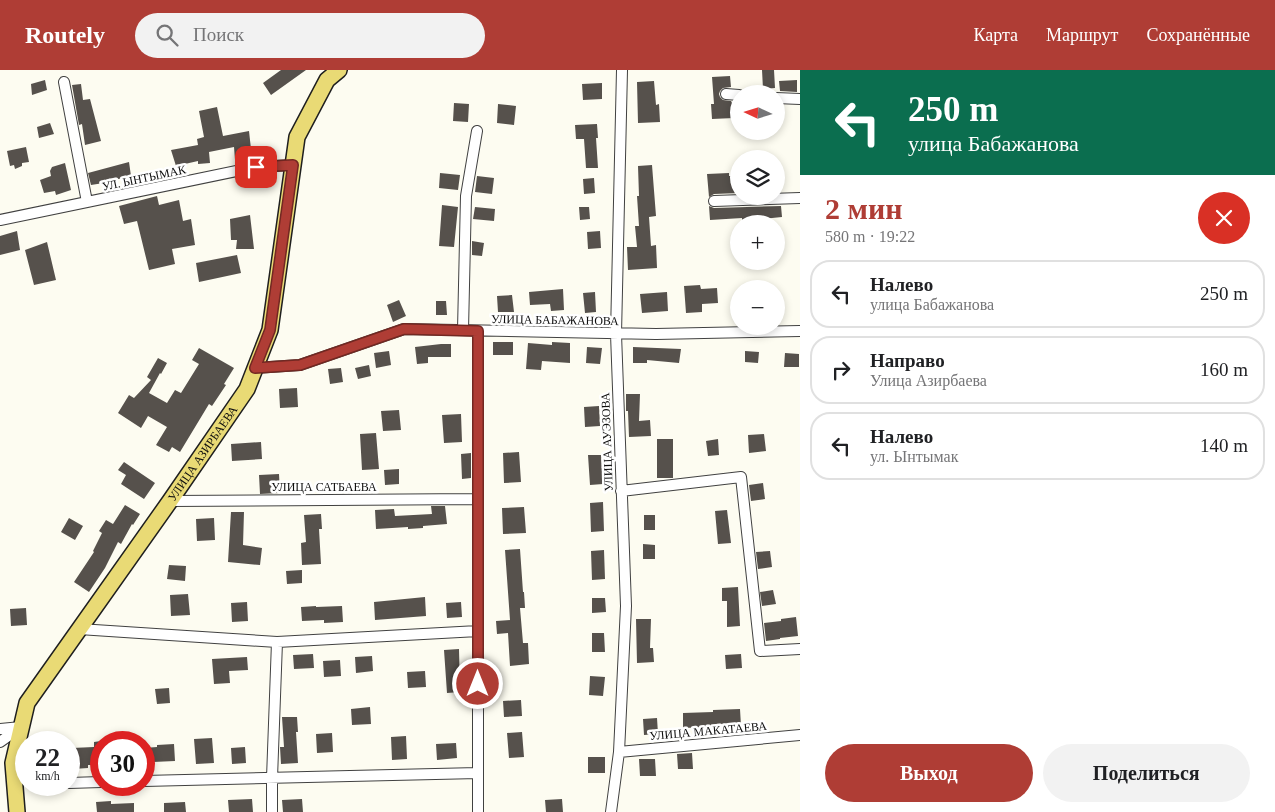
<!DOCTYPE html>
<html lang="ru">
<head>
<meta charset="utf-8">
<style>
  :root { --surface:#fff; --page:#f2f2f2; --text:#202124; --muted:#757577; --line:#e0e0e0; --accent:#af3d35 }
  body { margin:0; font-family:Georgia,serif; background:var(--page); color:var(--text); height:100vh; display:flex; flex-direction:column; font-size:19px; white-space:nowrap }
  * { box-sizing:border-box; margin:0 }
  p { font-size:16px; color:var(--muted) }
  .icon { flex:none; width:28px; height:28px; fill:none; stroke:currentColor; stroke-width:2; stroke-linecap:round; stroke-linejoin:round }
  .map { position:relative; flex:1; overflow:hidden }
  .sheet { display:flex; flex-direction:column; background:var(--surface); width:475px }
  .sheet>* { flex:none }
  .hud { background:#0b6e4f; color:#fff; overflow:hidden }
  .needle { width:32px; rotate:274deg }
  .tools { position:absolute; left:730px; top:15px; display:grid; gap:10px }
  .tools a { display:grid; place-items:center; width:55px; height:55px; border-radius:50%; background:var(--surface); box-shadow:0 2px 8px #0003; font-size:25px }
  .speed { position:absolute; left:15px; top:661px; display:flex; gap:10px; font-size:25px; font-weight:700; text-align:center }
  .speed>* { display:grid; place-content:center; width:65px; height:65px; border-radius:50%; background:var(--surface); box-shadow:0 2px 8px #0003; line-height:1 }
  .speed small { font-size:12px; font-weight:400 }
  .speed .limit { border:8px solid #d22; background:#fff; color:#111 }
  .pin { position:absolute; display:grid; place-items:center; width:42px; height:42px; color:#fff; margin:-21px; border-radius:10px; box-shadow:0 2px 8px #0006 }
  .me { position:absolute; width:55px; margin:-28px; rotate:0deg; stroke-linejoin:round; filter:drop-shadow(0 0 4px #0008) }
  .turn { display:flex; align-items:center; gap:18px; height:105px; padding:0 25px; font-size:22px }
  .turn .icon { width:65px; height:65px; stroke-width:2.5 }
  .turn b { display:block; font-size:35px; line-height:42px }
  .round { display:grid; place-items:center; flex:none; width:52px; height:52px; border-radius:26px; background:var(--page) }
  .summary { display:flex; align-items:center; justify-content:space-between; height:85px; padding:0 25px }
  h1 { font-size:30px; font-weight:600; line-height:38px; color:var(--accent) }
  .action { display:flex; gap:10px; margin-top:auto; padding:10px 25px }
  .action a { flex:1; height:58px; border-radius:30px; background:var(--accent); color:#fff; font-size:20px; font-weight:600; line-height:58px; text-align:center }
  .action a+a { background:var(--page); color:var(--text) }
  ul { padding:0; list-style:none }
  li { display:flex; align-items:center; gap:15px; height:68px; margin:0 10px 8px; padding:0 15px; border:2px solid var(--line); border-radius:20px }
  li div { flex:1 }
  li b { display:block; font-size:19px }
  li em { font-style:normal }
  header { display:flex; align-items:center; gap:30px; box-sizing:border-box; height:70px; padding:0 25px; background:var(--accent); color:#fff }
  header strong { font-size:24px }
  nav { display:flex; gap:28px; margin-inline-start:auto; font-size:18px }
  .search { width:350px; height:45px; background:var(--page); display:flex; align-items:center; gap:12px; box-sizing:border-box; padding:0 18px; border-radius:28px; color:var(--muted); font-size:19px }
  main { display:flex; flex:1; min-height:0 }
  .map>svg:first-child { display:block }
</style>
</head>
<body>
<header>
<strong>Routely</strong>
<div class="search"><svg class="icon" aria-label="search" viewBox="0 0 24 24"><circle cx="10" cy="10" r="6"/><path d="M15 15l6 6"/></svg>Поиск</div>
<nav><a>Карта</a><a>Маршрут</a><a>Сохранённые</a></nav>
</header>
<main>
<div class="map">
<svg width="800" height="742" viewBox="0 0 800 742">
  <rect width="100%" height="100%" fill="#fdfcf1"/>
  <path fill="#56514c" d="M281 0H306L271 25 263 13Z
    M762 0H774L775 18 763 19Z
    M730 6 731 17 723 18 720 21 719 24 720 27 723 30 731 31 732 33H733L734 48 712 49 711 34H714L712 7Z
    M45 10 47 20 32 25 31 14Z
    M797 10V22L780 21 779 11Z
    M654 11 656 35 659 34 660 52 638 53 637 12Z
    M602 13V29L583 30 582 14Z
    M81 14 83 30 90 29 101 71 85 75 82 54 79 55 72 15Z
    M454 33 469 34 468 52 453 51Z
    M498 34 516 36 514 55 497 53Z
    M217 37 223 66 249 61 252 88 235 90 234 77 209 82 210 93 198 94V91L176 96 171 80 198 75 197 69 204 67 199 41Z
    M50 53 54 64 39 68 37 57Z
    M597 54 598 68H596L598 98H586L584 69H576L575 55Z
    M26 77 29 92 22 93V96L15 99 14 95 10 96 7 81Z
    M129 92 131 106 110 111V112L91 115 88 103Z
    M65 93 71 120 56 125 55 121 44 123 40 110 51 106 50 101 52 97Z
    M652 95 656 146 649 147 651 176 656 175 657 198 628 200 627 177H637L635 156H639L637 126H639L638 96Z
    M440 103 460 105 458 120 439 118Z
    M729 103V106H739V123L714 124 709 127 707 104Z
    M477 106 494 108 492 124 475 122Z
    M594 108 595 123 584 124 583 109Z
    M157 126 159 135 179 130 183 151 191 149 195 175 172 179 175 194 149 200 137 151 124 154 119 136Z
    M442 135 458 137 454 177 439 176Z
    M709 136 714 138 781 136 782 147 742 151V148L710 150Z
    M475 137 495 139 494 151 473 149Z
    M579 137H589L590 149 580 150Z
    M250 145 254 179H236L237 170H231L230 149Z
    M17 161 20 180 0 185V166Z
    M600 161 601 178 588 179 587 162Z
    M472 171 484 173 482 186 472 185Z
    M47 172 56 210 34 215 25 180Z
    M237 185 241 203 199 212 196 193Z
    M700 215 701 219 717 218 718 233 702 234V242L686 243 684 216Z
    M563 219 564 240 551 241 550 234 530 235 529 222Z
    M595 222 596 242 585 243 583 223Z
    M667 222 668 241 642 243 640 224Z
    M512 225 514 242H498L497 226Z
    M399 230 406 246 393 252 387 235Z
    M436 231H446L447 245H436Z
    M493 272H513V285H493Z
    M552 272 570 273V293L542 291 541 300 526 299 528 273 552 275Z
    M441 274H451V287H428V293L417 294 415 277Z
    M587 277 602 278 600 294 586 293Z
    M633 277 681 279 679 293 647 290V293H633Z
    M199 278 234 298 224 314 226 315 212 336 209 334 180 382 172 377 169 382 156 375 167 357 148 346 141 358 118 343 129 325 134 328 151 310 147 307 158 288 167 293 161 304 160 303 149 323 167 333 175 320 181 323 199 294 192 290Z
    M389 281 391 295 376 298 374 283Z
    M745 281 759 282 758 293 745 292Z
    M785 283 799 284V297H784Z
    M369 295 371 306 358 309 355 298Z
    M341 298 343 312 330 314 328 299Z
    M297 318 298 337 280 338 279 319Z
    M626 324H640L639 351 650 350 651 366 629 367 628 341H626Z
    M599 336 600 356 585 357 584 337Z
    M399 340 401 360 383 361 381 341Z
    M461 344 462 372 444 373 442 345Z
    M376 363 379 399 362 400 360 364Z
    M764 364 766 381 749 383 748 365Z
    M657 369H673V408H657Z
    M718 369 719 385 708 386 706 371Z
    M261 372 262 389 232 391 231 374Z
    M519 382 521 412 504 413 503 383Z
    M471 383V408L462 409 461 384Z
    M588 385H601L603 414 590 415Z
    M124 392 155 413 144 429 121 414 126 405 118 400Z
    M399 399V414L385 415 384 400Z
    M279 404 280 423 260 424 259 405Z
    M763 413 765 429 751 431 749 415Z
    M603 432 604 461 591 462 590 433Z
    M125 435 140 444 133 455 132 454 121 474 118 472 105 498 89 522 74 512 94 482 93 481 102 463 99 461 106 450 113 454Z
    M431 436H445L447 454 423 456V458L408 459V457L376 459 375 440 394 439 395 446 432 444Z
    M524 437 526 463 503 464 502 438Z
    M727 440 731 473 718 474 715 441Z
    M231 442H244L243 475 262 478 260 495 228 492Z
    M321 444 322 459H319L321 494 302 495 301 473 306 472 304 445Z
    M644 445H655V460H644Z
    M69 448 83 456 75 470 61 462Z
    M214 448 215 470 197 471 196 449Z
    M643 474 655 475V489H643Z
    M520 479 523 522H524L525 538H520L523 573H528L529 594 510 596 508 563 497 564 496 551 510 550 505 480Z
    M604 480 605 509 592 510 591 481Z
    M770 481 772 497 758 499 756 482Z
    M169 495 186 496 185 511 167 509Z
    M302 500V513L287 514 286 501Z
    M738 517 740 556 727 557V531H722V518Z
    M773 520 776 534 762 536 760 522Z
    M188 524 190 545 171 546 170 525Z
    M425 527 426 546 375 550 374 532Z
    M592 528H605L606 542 592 543Z
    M247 532 248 551 232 552 231 533Z
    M461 532 462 547 447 548 446 533Z
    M316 536V537L342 536 343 552 324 553V550L302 551 301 537Z
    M26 538 27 555 11 556 10 539Z
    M796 547 798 566 780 568V569L766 571 764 553 781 551V549Z
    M636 549H651L650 578H653L654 592 637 593Z
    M592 563H604L605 582H592Z
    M459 579 460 622 447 623 444 580Z
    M313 584 314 598 294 599 293 585Z
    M741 584 742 598 726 599 725 585Z
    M372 586 373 601 356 603 355 587Z
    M247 587 248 600 229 601 230 613 214 614 212 589Z
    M340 590 341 606 324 607 323 591Z
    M425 601 426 617 408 618 407 602Z
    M487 603 499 604 497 628 485 627Z
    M590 606 605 607 603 626 589 625Z
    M169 618 170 633 157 634 155 619Z
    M521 630 522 646 504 647 503 631Z
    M370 637 371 654 352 655 351 639Z
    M740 639 741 656 683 658V643L713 642V640Z
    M282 647H297L298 662H296L298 693 281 694 280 677H284Z
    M657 648 658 664 644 665 643 649Z
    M522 662 524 687 509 688 507 663Z
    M332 663 333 682 317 683 316 664Z
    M406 666 407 689 392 690 391 667Z
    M212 668 214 693 196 694 194 669Z
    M101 671V695H88V698L73 699 72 678 94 677V672Z
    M456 673 457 688 437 690 436 674Z
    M174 674 175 691 153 692V695H144V678L157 677V675Z
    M245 677 246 693 232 694 231 678Z
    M692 683 693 699H678L677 684Z
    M588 687H605V703H588Z
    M639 689H655L656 706H640Z
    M252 729 253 742H229L228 730Z
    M302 729 303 742H283L282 730Z
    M562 729 563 742H546L545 730Z
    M111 731V734L134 733V742H97L96 732Z
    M185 732 186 742H164V733Z"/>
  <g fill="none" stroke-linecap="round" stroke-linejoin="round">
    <g stroke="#414141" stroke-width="12">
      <path id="minor" d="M64 12 87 132
        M726 24 739 25
        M776 28 800 29
        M714 131 800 128
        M0 150 256 97 293 95
        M463 260 466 126 477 61
        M255 298 300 295 404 259 656 264 800 261
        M621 421 741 407 760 581 800 579
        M170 431 478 429
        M79 559 277 572 478 561
        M0 659 21 657
        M0 672 21 657
        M619 682 800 665
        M144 711 478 703
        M69 713 101 712
        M272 742V708L277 572
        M478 742V261
        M611 742 619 682 626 536 616 264 622 0"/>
    </g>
    <g stroke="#1f1f1f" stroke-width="18">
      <g id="primary">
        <path id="s1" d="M17 742 13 693 27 633 170 431 247 319 270 260 297 67 327 10 339 0"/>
      </g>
    </g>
    <use href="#minor" stroke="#fff" stroke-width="10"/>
    <use href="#primary" stroke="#e9da75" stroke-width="15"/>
  </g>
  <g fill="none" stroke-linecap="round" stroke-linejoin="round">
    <g stroke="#722822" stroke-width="12">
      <path id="route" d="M256 97 293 95 270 260 255 298 300 295 404 259 478 261V614"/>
    </g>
    <use href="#route" stroke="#af3d35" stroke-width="9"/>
  </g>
  <g text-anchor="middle" stroke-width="5" stroke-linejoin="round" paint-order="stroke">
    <g font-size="12" fill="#0e0e0e" stroke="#fff">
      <text transform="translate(144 108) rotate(-12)" y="4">УЛ. ЫНТЫМАК</text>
      <text transform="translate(555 250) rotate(1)" y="4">УЛИЦА БАБАЖАНОВА</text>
      <text transform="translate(607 372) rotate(-92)" y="4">УЛИЦА АУЭЗОВА</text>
      <text dy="4" stroke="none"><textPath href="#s1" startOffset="416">УЛИЦА АЗИРБАЕВА</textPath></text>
      <text x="324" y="421">УЛИЦА САТБАЕВА</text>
      <text transform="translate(708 661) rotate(-5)" y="4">УЛИЦА МАКАТАЕВА</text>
    </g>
  </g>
</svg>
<div class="tools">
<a><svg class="needle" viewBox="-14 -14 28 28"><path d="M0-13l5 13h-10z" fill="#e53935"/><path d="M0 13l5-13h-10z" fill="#757577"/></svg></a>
<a><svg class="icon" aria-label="layers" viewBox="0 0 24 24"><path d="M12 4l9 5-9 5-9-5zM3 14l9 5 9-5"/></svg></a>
<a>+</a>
<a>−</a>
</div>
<div class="speed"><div>22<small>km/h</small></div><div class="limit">30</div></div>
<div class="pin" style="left:256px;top:97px;background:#d93025"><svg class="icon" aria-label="arrive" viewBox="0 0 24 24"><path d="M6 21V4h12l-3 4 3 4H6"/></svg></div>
<svg class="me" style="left:478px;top:614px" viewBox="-20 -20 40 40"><circle r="17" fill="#af3d35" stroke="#fff" stroke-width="3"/><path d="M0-11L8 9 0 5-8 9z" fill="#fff"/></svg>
</div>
<section class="sheet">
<div class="hud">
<div class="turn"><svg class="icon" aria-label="left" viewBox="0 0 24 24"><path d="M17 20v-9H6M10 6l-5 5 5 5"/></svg><div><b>250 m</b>улица Бабажанова</div></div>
</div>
<div class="summary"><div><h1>2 мин</h1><p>580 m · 19:22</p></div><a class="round" style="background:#d93025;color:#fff"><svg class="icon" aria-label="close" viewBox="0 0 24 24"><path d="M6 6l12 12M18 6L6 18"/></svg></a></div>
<ul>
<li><svg class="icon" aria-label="left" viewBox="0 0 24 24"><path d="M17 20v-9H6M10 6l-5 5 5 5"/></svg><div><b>Налево</b><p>улица Бабажанова</p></div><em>250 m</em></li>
<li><svg class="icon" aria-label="right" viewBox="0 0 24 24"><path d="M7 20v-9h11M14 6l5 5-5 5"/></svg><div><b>Направо</b><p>Улица Азирбаева</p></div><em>160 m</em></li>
<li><svg class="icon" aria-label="left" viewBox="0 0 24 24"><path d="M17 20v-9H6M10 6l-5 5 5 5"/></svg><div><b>Налево</b><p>ул. Ынтымак</p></div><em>140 m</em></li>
</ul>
<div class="action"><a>Выход</a><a>Поделиться</a></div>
</section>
</main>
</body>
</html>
